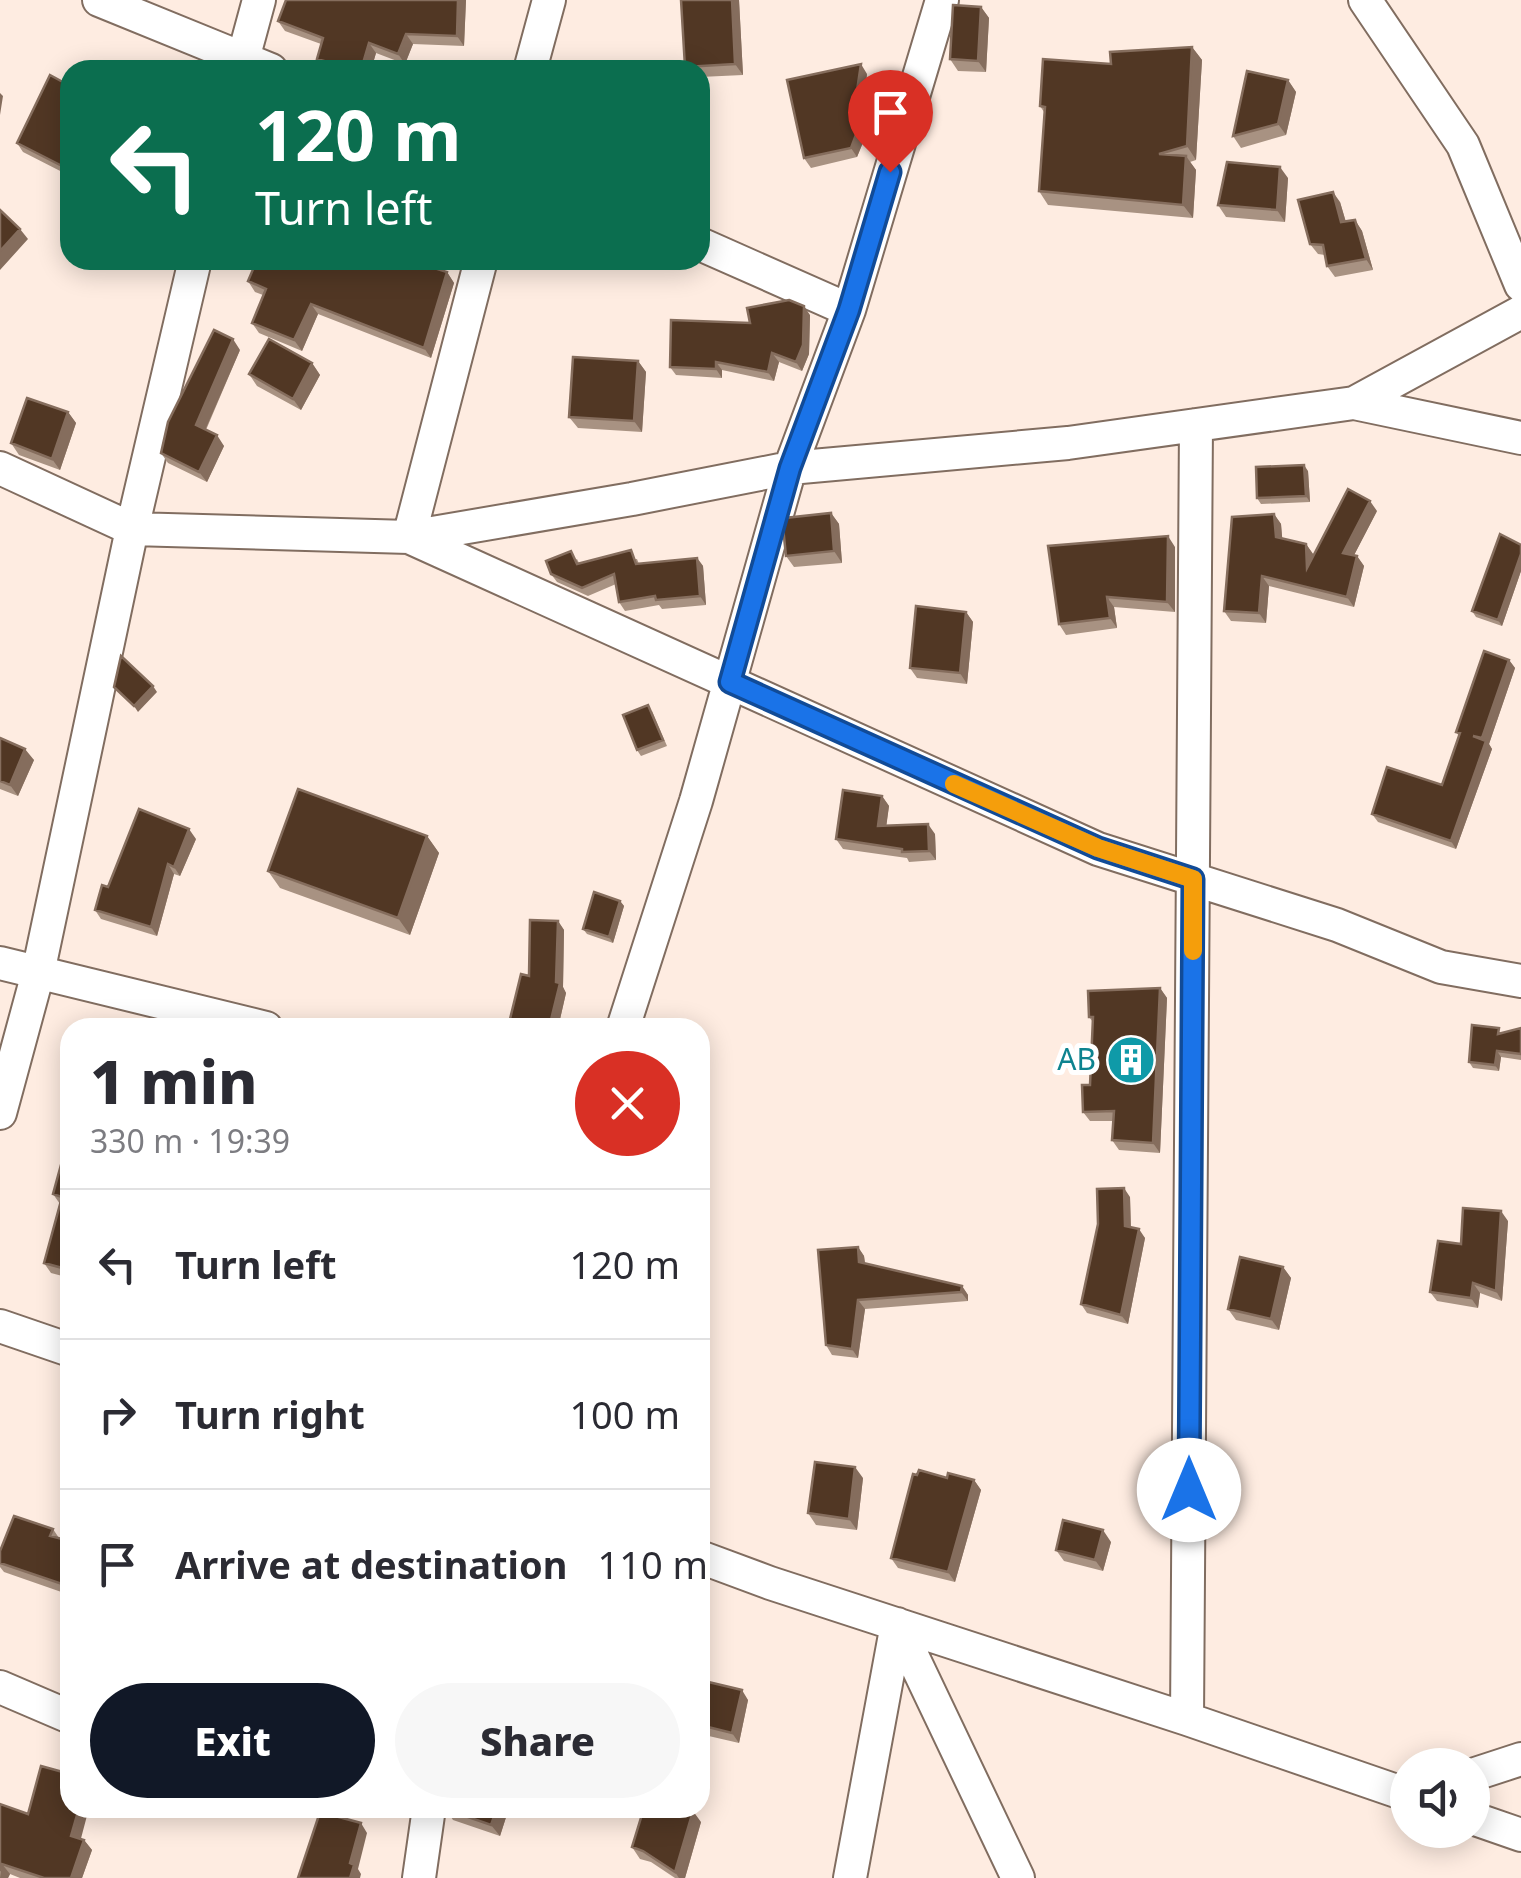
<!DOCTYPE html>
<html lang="en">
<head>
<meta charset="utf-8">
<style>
  :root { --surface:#fff; --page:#f7f7f7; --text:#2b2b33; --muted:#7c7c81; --line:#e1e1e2; --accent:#111827 }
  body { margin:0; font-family:"Noto Sans",sans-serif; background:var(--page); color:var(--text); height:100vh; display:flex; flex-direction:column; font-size:38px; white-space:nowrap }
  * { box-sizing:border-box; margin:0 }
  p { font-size:32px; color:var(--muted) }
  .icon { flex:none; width:55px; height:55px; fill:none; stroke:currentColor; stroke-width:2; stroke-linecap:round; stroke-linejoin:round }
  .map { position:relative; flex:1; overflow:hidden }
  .sheet { position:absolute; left:60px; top:1018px; width:650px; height:800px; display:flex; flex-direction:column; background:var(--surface); border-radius:30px; box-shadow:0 5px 25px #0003 }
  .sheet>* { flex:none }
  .top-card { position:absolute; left:60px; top:60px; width:650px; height:210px; border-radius:30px; box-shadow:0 5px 25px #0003; background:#0b6e4f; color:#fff; overflow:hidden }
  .fabs { position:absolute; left:1390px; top:1748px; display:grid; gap:20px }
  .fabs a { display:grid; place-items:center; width:100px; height:100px; border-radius:50%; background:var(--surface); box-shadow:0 5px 25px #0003; font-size:50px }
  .pin { position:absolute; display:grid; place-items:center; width:85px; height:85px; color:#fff; margin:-102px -42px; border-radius:50% 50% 50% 0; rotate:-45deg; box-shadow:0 0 10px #0007 }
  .pin .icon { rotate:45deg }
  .me { position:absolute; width:110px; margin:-55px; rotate:0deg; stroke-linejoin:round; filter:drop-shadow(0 0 8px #0008) }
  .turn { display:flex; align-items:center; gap:35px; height:210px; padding:0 30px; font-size:45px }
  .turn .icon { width:130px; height:130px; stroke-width:2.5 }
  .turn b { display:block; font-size:70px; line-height:85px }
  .round { display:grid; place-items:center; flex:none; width:105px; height:105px; border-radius:52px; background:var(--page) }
  .head { display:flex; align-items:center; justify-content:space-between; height:170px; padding:0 30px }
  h1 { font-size:60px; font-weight:800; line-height:75px }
  .button { display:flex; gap:20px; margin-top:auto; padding:20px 30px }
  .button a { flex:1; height:115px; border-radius:60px; background:var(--accent); color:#fff; font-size:40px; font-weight:800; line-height:115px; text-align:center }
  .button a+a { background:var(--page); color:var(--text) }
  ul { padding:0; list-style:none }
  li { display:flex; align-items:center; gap:30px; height:150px; padding:0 30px; border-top:2px solid var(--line) }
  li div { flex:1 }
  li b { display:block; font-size:38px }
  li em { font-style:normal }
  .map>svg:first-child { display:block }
</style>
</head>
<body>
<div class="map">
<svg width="1521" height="1878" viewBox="0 0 1521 1878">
  <rect width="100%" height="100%" fill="#feece1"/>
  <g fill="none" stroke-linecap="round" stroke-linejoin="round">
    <g stroke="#816d60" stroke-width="36">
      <path id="minor" d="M99 0 271 70
        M1365 0 1463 145 1521 285
        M240 70 259 0
        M530 70 549 0
        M700 244 849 310
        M481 260 409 537 1098 849 1337 925 1441 967 1521 981
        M1354 403 1521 312
        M0 468 132 529 409 537 632 499 790 468 1068 443 1354 403 1521 438
        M0 963 266 1028
        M623 1028 696 801 790 468 849 310 942 0
        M0 1113 38 973 132 529 195 260
        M0 1326 70 1350
        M700 1557 770 1583 1187 1719 1408 1795
        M897 1624 1018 1878
        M0 1687 70 1717
        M1187 1719 1196 425
        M1472 1775 1521 1759
        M1472 1818 1521 1835
        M419 1878 429 1808
        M850 1878 897 1624"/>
    </g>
    <use href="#minor" stroke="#fff" stroke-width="32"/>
  </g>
  <path fill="#a89282" d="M286 0H466L464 46 413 44 405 64 376 53 371 70H328L324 69 317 59 321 44 285 31 278 21Z
    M681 0H739L743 75 700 77V70H687L685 67Z
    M981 7 989 18 986 72 958 71 950 59Z
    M1192 47 1202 60 1196 160 1190 162 1196 170 1193 218 1048 205 1039 191 1044 112 1040 106 1111 64Z
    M867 74 863 107 866 108 873 118 857 157 811 168 804 158Z
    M1288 80 1296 92 1286 135 1241 148 1233 136Z
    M70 86V176L23 152 17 143Z
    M1288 178 1285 222 1226 217 1218 205Z
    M1340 202 1346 222 1355 220 1362 231 1373 270 1335 277 1327 266 1325 255 1318 254 1310 244Z
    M447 272 454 283 431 358 318 314 302 351 259 333 252 323 263 295 255 292 248 281Z
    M810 315 809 354 802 371 779 362 774 381 722 370V378L676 375 670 367 750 323Z
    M240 350 206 430 224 446 207 482 168 463 161 453Z
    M638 361 646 372 642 432 578 428 569 417Z
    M312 363 320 375 301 410 257 386 249 374Z
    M68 412 76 423 60 470 19 455 11 443Z
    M1308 471 1310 502 1261 504 1257 498Z
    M1377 511 1354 555 1357 556 1364 566 1354 607 1269 586 1266 623 1231 621 1224 611 1274 514 1281 524 1282 538 1306 544 1313 554V557Z
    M831 513 839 524 842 563 794 567 786 556Z
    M1521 545V571L1502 626 1476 617 1472 611Z
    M1175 547V612L1114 607 1117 628 1066 635 1059 624Z
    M697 558 703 566 706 605 662 609 659 605 625 611 619 602 616 584 588 596 557 582 551 574 577 559 579 563 637 559 639 564Z
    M966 612 973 622 967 684 917 678 910 668Z
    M1509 660 1515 668 1489 744 1492 749 1456 849 1378 822 1372 814 1442 785 1459 736 1456 732Z
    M652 711 667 746 641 756 637 750Z
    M0 738 34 760 18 796 0 789Z
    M882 796 889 806 886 826 935 834 936 860 909 862 907 858 843 849 836 839Z
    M427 836 439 853 410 935 280 888 268 871Z
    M196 839 180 876 174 874 157 936 101 919 95 910 108 887Z
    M620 901 624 906 613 943 587 934 583 929Z
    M558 921 564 930 563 987 566 993 558 1028H516L510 1019 529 976Z
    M1160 988 1167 998 1160 1153 1119 1150 1112 1140 1113 1121H1090L1083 1112 1090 1085 1093 1022 1089 1017Z
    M1521 1028V1060L1501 1057 1499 1071 1473 1068 1469 1062 1502 1033Z
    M70 1132V1278L51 1273 44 1263 60 1204 53 1194Z
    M1130 1197 1131 1227 1145 1238 1128 1324 1087 1313 1081 1304Z
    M1508 1221 1502 1301 1480 1293 1478 1308 1437 1301 1430 1292 1461 1244Z
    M858 1247 864 1256 865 1263 962 1286 968 1295V1301L865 1309 858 1358 832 1355 826 1345Z
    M1283 1267 1291 1278 1279 1330 1236 1320 1228 1309Z
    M863 1478 857 1530 816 1525 808 1513Z
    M974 1480 981 1490 955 1582 898 1568 891 1558Z
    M53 1529 59 1538 70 1595 4 1572 0 1567V1551Z
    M1111 1542 1103 1571 1064 1561 1056 1550Z
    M700 1680 748 1700 739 1743 700 1734Z
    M0 1804 84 1840 92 1850 82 1878H20L10 1874 8 1878H0Z
    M445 1808H509L500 1836 453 1820Z
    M701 1822 685 1878H675L651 1862 640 1859 632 1847Z"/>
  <path fill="#856d5d" d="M458 0H466L464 46 457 36Z
    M732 0H739L743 75 735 64Z
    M981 7 989 18 986 72 978 61Z
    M406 34 413 44 405 64 398 54Z
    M369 43 376 53 371 70H361Z
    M1192 47 1202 60 1196 160 1187 146Z
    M861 64 867 74 862 114 855 104Z
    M1288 80 1296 92 1286 135 1278 124Z
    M0 93 3 96 0 115Z
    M866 108 873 118 857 157 851 148Z
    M1186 156 1196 170 1193 218 1183 205Z
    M1280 167 1288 178 1285 222 1277 210Z
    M1333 192 1340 202 1349 233 1341 222Z
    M1355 220 1362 231 1373 270 1366 259Z
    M20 229 28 239 0 270V251Z
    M447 272 454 283 431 358 424 348Z
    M311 304 318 314 302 351 294 340Z
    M804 306 810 315 809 354 802 371 796 362Z
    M233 339 240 350 203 435 196 425Z
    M772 353 779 362 774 381 768 372Z
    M638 361 646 372 642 432 634 421Z
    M716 362 722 370V378L716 369Z
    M312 363 320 375 301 410 293 399Z
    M68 412 76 423 60 470 52 459Z
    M217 435 224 446 207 482 199 472Z
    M1304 465 1308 471 1310 502 1306 496Z
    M1370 501 1377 511 1350 563 1343 553Z
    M831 513 839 524 842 563 834 551Z
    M1274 514 1281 524 1283 547 1276 537Z
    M1168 536 1175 547V612L1167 602Z
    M1306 544 1313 554 1314 578 1307 568Z
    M1521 554V571L1502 626 1498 620Z
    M1357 556 1364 566 1354 607 1347 597Z
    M697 558 703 566 706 605 700 596Z
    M1262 576 1269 586 1266 623 1259 613Z
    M1107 597 1114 607 1117 628 1110 618Z
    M966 612 973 622 967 684 960 673Z
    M1509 660 1515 668 1489 744 1492 749 1456 849 1451 841 1485 743 1482 738Z
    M153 686 157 692 138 712 134 706Z
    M25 749 34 760 18 796 10 785Z
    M882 796 889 806 885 836 878 826Z
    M928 824 935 834 936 860 929 851Z
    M189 829 196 839 180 876 174 867Z
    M427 836 439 853 410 935 398 918Z
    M168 864 174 874 157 936 151 927Z
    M620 901 624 906 613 943 609 937Z
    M558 921 564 930 563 987 566 993 558 1028H549L556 982Z
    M1160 988 1167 998 1160 1153 1153 1143Z
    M1497 1051 1501 1057 1499 1071 1495 1065Z
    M1124 1188 1130 1197 1131 1235 1125 1226Z
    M1501 1211 1508 1221 1502 1301 1496 1291Z
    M1139 1229 1145 1238 1128 1324 1121 1315Z
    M858 1247 864 1256 866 1271 859 1262Z
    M1283 1267 1291 1278 1279 1330 1271 1319Z
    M1473 1283 1480 1293 1478 1308 1471 1298Z
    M962 1286 968 1295V1301L961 1292Z
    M858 1300 865 1309 858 1358 852 1349Z
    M855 1467 863 1478 857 1530 849 1519Z
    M974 1480 981 1490 955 1582 948 1572Z
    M1103 1530 1111 1542 1103 1571 1095 1560Z
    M742 1690 748 1700 739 1743 732 1733Z
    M79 1808H89L79 1846 71 1836Z
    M497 1808H509L500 1836 491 1825Z
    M693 1811 701 1822 685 1878H679L675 1872Z
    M361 1823 367 1833 358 1869 361 1874 360 1878H350V1863Z
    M84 1840 92 1850 82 1878H71Z
    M2 1864 10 1874 8 1878H0Z"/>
  <path fill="#513724" stroke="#856d5d" stroke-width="2.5" d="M286 0H458L457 36 406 34 398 54 369 43 361 70H355L317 59 323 38 278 21Z
    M681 0H732L735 64 685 67Z
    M953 5 981 7 978 61 950 59Z
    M1192 47 1187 146 1159 154 1186 156 1183 205 1039 191 1045 107 1040 106 1043 59 1111 64 1110 52Z
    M861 64 855 104 866 108 851 148 804 158 787 80Z
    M1247 71 1288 80 1278 124 1233 136Z
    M50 75 70 86V170L17 143Z
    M1227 162 1280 167 1277 210 1218 205Z
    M1333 192 1341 222 1355 220 1366 259 1327 266 1323 245 1310 244 1298 200Z
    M0 210 20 229 0 251Z
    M257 260H409L447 272 424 348 311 304 294 340 252 323 266 289 248 281Z
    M789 300 804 306 803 345 796 362 772 353 768 372 716 362V369L670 367 671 320 750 323 747 308Z
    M214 330 233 339 196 425 217 435 199 472 161 453 168 422Z
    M269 339 312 363 293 399 249 374Z
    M573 357 638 361 634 421 569 417Z
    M27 398 68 412 52 459 11 443Z
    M1304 465 1306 496 1257 498 1256 467Z
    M1348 489 1370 501 1343 553 1357 556 1347 597 1262 576 1259 613 1224 611 1232 517 1274 514 1276 537 1306 544 1307 568Z
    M831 513 834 551 786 556 783 527 785 518Z
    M1500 534 1521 545V554L1498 620 1472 611Z
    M1168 536 1167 602 1107 597 1110 618 1059 624 1048 546Z
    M631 550 636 564 697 558 700 596 656 600 655 596 619 602 614 574 582 588 551 574 546 561 571 551 577 564Z
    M916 606 966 612 960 673 910 668Z
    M1484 651 1509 660 1482 738 1473 736 1486 741 1451 841 1372 814 1387 767 1442 785 1460 733 1456 732Z
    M121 656 153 686 134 706 114 687Z
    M648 705 663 740 637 750 623 715Z
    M0 738 25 749 10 785 0 781Z
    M298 789 427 836 398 918 268 871Z
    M843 790 882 796 878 826 928 824 929 851 902 852V849L836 839Z
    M139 809 189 829 174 867 168 864 151 927 95 910 102 885 108 887Z
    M594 892 620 901 609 937 583 929Z
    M530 920 558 921 556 982 560 983 549 1028 510 1019 521 974 529 976Z
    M1160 988 1153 1143 1112 1140 1114 1111 1083 1112 1082 1085H1090L1093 1017H1089L1088 991Z
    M1472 1025 1499 1028 1498 1034 1521 1028V1054L1497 1051 1495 1065 1469 1062Z
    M70 1132V1270L44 1263 62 1197 53 1194Z
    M1124 1188 1125 1226 1139 1229 1121 1315 1081 1304 1098 1224 1097 1189Z
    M1463 1208 1501 1211 1496 1291 1473 1283 1471 1298 1430 1292 1438 1241 1461 1244Z
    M858 1247 859 1262 962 1286 961 1292 858 1300 852 1349 826 1345 818 1250Z
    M1240 1257 1283 1267 1271 1319 1228 1309Z
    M815 1462 855 1467 849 1519 808 1513Z
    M919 1470 947 1478 948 1473 974 1480 948 1572 891 1558 913 1474 917 1475Z
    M14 1516 53 1529 50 1536 70 1541V1595L64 1580 62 1584 0 1563V1551Z
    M1063 1520 1103 1530 1095 1560 1056 1550Z
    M700 1680 742 1690 732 1733 700 1725Z
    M41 1766 70 1774V1808H79L71 1836 84 1840 71 1878H44L2 1864 0 1871V1804L28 1814Z
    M445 1808H497L491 1825 445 1809Z
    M644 1808H682L693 1811 675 1872 643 1851 632 1847Z
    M320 1812 361 1823 350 1863 354 1865 350 1878H298Z"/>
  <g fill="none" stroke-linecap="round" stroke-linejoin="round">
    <g stroke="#114b97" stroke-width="25">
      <path id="route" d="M890 172 849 310 790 468 730 682 1098 848 1193 879 1189 1490"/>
    </g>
    <use href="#route" stroke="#1a73e8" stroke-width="18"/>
    <path stroke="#f59e0b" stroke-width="18" d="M954 784 1098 848 1193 879V951"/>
  </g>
  <defs>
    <g id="building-disc" transform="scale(2.5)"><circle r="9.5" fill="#0f9aa8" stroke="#fff"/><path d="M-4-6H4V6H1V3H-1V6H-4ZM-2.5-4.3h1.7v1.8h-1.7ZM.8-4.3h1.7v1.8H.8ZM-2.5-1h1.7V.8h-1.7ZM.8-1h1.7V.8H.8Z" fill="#fff"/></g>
  </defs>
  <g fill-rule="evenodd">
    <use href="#building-disc" x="1131" y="1060"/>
  </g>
  <g text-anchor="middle" stroke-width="10" stroke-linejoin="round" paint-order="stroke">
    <g font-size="30" fill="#0d838f" stroke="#fff" text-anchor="end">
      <text x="1096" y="1070">AB</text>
    </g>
  </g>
</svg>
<div class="fabs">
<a><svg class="icon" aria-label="sound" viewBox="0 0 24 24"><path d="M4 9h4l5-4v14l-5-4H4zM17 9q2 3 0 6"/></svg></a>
</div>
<div class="pin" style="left:890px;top:172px;background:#d93025"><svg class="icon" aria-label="arrive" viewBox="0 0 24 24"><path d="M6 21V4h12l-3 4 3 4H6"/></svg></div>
<svg class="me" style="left:1189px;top:1490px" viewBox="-20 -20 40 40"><circle r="19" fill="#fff"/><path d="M0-13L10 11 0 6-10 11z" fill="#1a73e8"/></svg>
<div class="top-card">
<div class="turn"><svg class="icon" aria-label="left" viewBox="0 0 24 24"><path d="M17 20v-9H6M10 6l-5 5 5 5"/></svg><div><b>120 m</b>Turn left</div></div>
</div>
<section class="sheet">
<div class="head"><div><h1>1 min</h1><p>330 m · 19:39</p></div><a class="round" style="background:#d93025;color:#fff"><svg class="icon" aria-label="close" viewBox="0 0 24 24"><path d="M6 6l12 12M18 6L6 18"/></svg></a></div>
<ul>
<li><svg class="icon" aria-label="left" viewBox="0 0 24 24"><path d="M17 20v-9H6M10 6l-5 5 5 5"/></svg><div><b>Turn left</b></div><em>120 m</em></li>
<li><svg class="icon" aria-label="right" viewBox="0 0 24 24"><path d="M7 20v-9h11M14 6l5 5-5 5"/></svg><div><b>Turn right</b></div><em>100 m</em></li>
<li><svg class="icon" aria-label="arrive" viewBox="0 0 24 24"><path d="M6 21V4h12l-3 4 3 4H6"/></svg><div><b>Arrive at destination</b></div><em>110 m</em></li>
</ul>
<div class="button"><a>Exit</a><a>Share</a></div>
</section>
</div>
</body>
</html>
